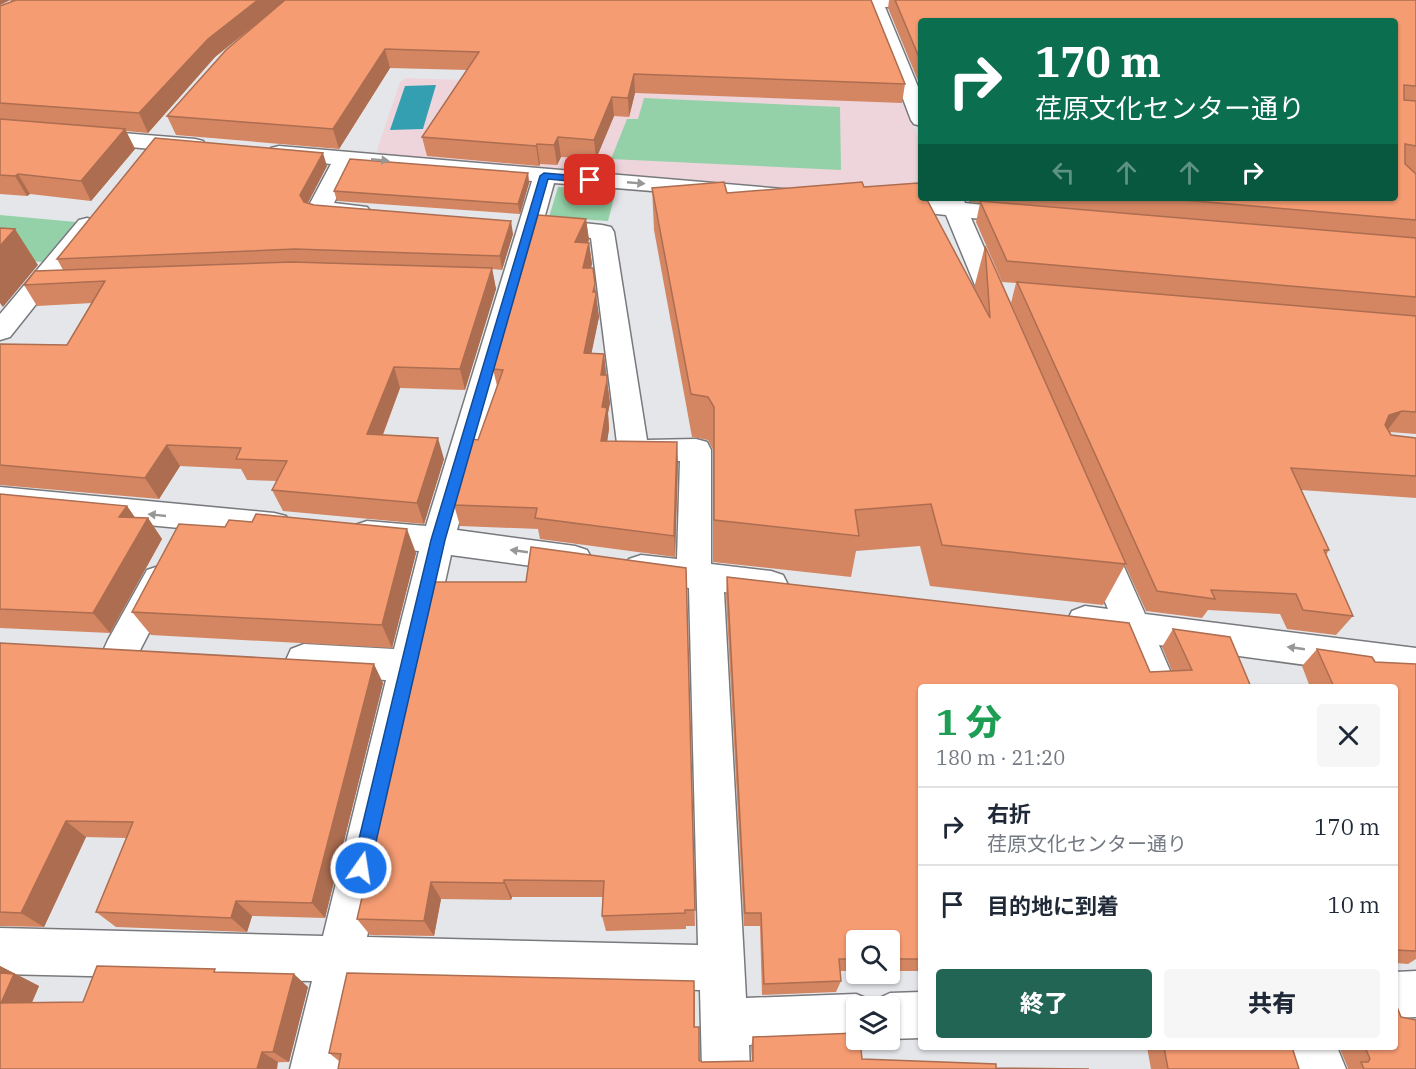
<!DOCTYPE html>
<html lang="ja">
<head>
<meta charset="utf-8">
<style>
  :root { --surface:#fff; --page:#f6f6f7; --text:#1f2937; --muted:#747a83; --line:#e0e1e3; --accent:#236555 }
  body { margin:0; font-family:"IBM Plex Serif","Noto Sans JP",serif; background:var(--page); color:var(--text); height:100vh; display:flex; flex-direction:column; font-size:22px; white-space:nowrap }
  * { box-sizing:border-box; margin:0 }
  p { font-size:20px; color:var(--muted) }
  .icon { flex:none; width:33px; height:33px; fill:none; stroke:currentColor; stroke-width:2; stroke-linecap:round; stroke-linejoin:round }
  .map { position:relative; flex:1; overflow:hidden }
  .sheet { position:absolute; left:918px; top:684px; width:480px; height:366px; display:flex; flex-direction:column; background:var(--surface); border-radius:6px; box-shadow:0 2px 4px #0004 }
  .sheet>* { flex:none }
  .banner { position:absolute; left:918px; top:18px; width:480px; height:183px; border-radius:6px; box-shadow:0 2px 4px #0004; background:#0b6e4f; color:#fff; overflow:hidden }
  .fabs { position:absolute; left:846px; top:930px; display:grid; gap:12px }
  .fabs a { display:grid; place-items:center; width:54px; height:54px; border-radius:6px; background:var(--surface); box-shadow:0 2px 4px #0004; font-size:30px }
  .pin { position:absolute; display:grid; place-items:center; width:51px; height:51px; color:#fff; margin:-26px; border-radius:12px; box-shadow:0 3px 9px #0006 }
  .me { position:absolute; width:66px; margin:-33px; rotate:13deg; stroke-linejoin:round; filter:drop-shadow(0 0 4px #0008) }
  .turn { display:flex; align-items:center; gap:21px; height:126px; padding:0 18px; font-size:27px }
  .turn .icon { width:78px; height:78px; stroke-width:2.5 }
  .turn b { display:block; font-size:42px; line-height:51px }
  .lanes { display:flex; align-items:center; height:57px; padding:0 18px; background:#0003; justify-content:center; gap:30px; direction:ltr }
  .lanes .off { opacity:.35 }
  .round { display:grid; place-items:center; flex:none; width:63px; height:63px; border-radius:6px; background:var(--page) }
  .overview { display:flex; align-items:center; justify-content:space-between; height:102px; padding:0 18px }
  h1 { font-size:36px; font-weight:800; line-height:45px; color:#1e9e55 }
  .cta { display:flex; gap:12px; margin-top:auto; padding:12px 18px }
  .cta a { flex:1; height:69px; border-radius:6px; background:var(--accent); color:#fff; font-size:24px; font-weight:800; line-height:69px; text-align:center }
  .cta a+a { background:var(--page); color:var(--text) }
  ul { padding:0; list-style:none }
  li { display:flex; align-items:center; gap:18px; height:78px; padding:0 18px; border-top:2px solid var(--line) }
  li div { flex:1 }
  li b { display:block; font-size:22px }
  li em { font-style:normal }
  .map>svg:first-child { display:block }
</style>
</head>
<body>
<div class="map">
<svg width="1416" height="1069" viewBox="0 0 1416 1069">
  <rect width="100%" height="100%" fill="#e4e6ea"/>
  <path fill="#eed5dc" d="M895 77 921 146V198H929L927 199 380 156 377 150 400 82 406 78 577 84Z"/>
  <path fill="#94d1a8" d="M644 98 840 107 841 170 611 159 627 119H638Z
    M558 187 616 190 608 221 549 217Z
    M0 215 76 222 42 262 0 258Z"/>
  <path fill="#349fb1" d="M436 85 423 129 390 130 405 86Z"/>
  <g fill="none" stroke-linecap="round" stroke-linejoin="round">
    <g stroke="#77797c" stroke-width="3">
      <path id="street" d="M791 0H940L939 6 933 7H885L921 94V126L914 124 911 120 868 6 800 5 794 4Z
        M0 123 195 139 203 141 206 146 203 151 195 153 0 135Z
        M279 146 795 190 799 195 795 200 787 202 554 183 544 219 602 225 611 227 614 232 647 440 696 439 707 442 711 450V564L771 571 783 575 788 585 783 595 771 599 724 592 746 998 856 994 873 1001 890 993 921 992V1038L890 1039V1006H856V1040H858H856L749 1045 750 1069H702L700 990 357 982 338 1069H290L312 981 0 974V928L323 936 386 680 304 676 291 671 286 660 291 649 304 644 394 649 419 551 367 547 355 543 351 534 355 525 367 521 426 526 532 181 352 166 334 203 367 207 371 212 367 217C350 221 328 218 311 214L307 209 331 164 271 158 268 153 271 148ZM540 233 591 238 618 451 622 459 633 462 680 461 677 559 641 555 629 559 624 568 629 577 641 581 689 588 698 945 367 937 451 555 575 572 587 568 592 559 587 550 575 546 457 530Z
        M886 196 940 201 939 198H963L965 203 1031 210 1035 215 1031 220 1023 222 971 218 1010 307 1006 313 997 315 988 313 984 307 946 215 878 208 874 203 878 198Z
        M87 218 95 220 99 225 95 230 10 337 0 340V314L79 220Z
        M0 487 274 513 286 516 290 525 286 534 274 537 0 511Z
        M1097 529 1109 533 1145 614 1416 648V680L1159 645 1177 687H1139L1120 640 1085 636 1072 631 1067 621 1072 611 1085 606 1108 609 1080 542 1085 533Z
        M159 566 171 570 176 580 134 662 121 666 108 662 103 651 108 640 147 570Z
        M1416 971V1017L1395 1018V972Z
        M1288 1047H1337L1346 1069H1297Z"/>
    </g>
    <use href="#street" fill="#fff" fill-rule="evenodd"/>
  </g>
  <path fill="#d48663" d="M0 0H871L905 84 902 103 635 93 629 117 614 116 596 159 561 157 557 165 540 164 539 166 427 156 422 137 467 70 390 68 339 149 176 135 167 116 256 24 215 57 148 133 126 131 135 149 91 201 30 194 27 196 0 194V6L11 2 10 0 0 5Z
    M889 0H1416V434L1390 432 1391 435 1416 438V498L1301 490 1329 550 1326 555 1353 616 1336 635 1287 629 1280 614 1208 610 1202 618 1146 611 1125 565 1103 605 930 586 920 546 856 551 851 577 713 562V450L708 440 692 437 654 230 652 188 727 193 864 187 974 288 985 246 1082 467 1011 303 1016 283 1002 282 976 222 980 203 969 202V198H1395L921 21V88L888 8Z
    M327 166 308 203 314 205 513 234 502 270 492 269 496 289 465 390 400 388 383 435 444 459 424 524 283 511 272 490 277 481 247 480 241 469 180 466 159 499 0 485V344L67 345 92 303 37 306 24 285 63 270 57 259Z
    M528 173 529 183 520 214 337 201 334 191Z
    M586 219 589 240 588 242 589 243 592 264 591 268 599 317 591 354H604L610 403 608 413 609 429 607 441 678 463 675 557 540 539 538 529 460 526 454 505 478 440 497 386 493 369Z
    M0 494 127 506 135 518H148L162 539 110 633 0 628Z
    M225 527 416 553 392 648 151 635 132 612Z
    M686 568 695 926H686V929L606 931 602 916 603 897H512L511 900 441 899 434 936 370 935 357 919 526 582Z
    M727 577 1150 672 1172 671 1162 647 1173 629 1251 687H921V971H890V940H856V971H840L841 981 836 992 762 995 760 926H744L726 596Z
    M0 643 383 683 325 918 252 916 247 932 116 927 96 912 126 838 86 837 44 927 0 926Z
    M1317 649 1375 662 1416 664V959L1408 964 1395 963V687H1310L1302 666Z
    M0 966 39 986 32 1003 83 1002 219 972 308 987 289 1062 0 1069Z
    M695 992V1027L700 1060 702 1062 752 1061 751 1047 753 1037 862 1059 996 1064 339 1061 329 1053Z
    M1147 1047H1292L1299 1069H1151Z
    M1339 1047H1395L1416 1069H1345L1348 1068Z"/>
  <path fill="#ac6d50" d="M0 0H10L0 5Z
    M258 0H286L215 57 148 133 139 113 208 39Z
    M385 49 390 68 339 149 333 129Z
    M634 74 635 93 629 117 628 98Z
    M612 97 614 116 596 159 594 140Z
    M125 129 135 149 91 201 81 181Z
    M558 137 561 157 557 165 554 145Z
    M537 144 540 164 539 166 536 146Z
    M323 153 327 166 305 208 300 195Z
    M528 173 529 183 520 214 518 204Z
    M18 174 30 194 27 196 15 176Z
    M586 219 589 240 578 264 575 242Z
    M511 221 513 234 502 270 500 256Z
    M15 229 38 265 3 307 0 303V246Z
    M589 243 592 264 585 290 583 268Z
    M492 268 496 289 465 390 460 369Z
    M595 284 599 317 587 375 584 353Z
    M604 354 606 376 601 375Z
    M394 367 400 388 375 455 367 434Z
    M607 381 610 403 608 413 609 429 604 463 601 441 602 407Z
    M1402 411 1386 432 1374 436 1389 415Z
    M438 438 444 459 424 524 417 503Z
    M677 442 678 463 675 557 674 536Z
    M167 445 180 466 159 499 145 478Z
    M127 506 141 526 119 517Z
    M148 518 162 539 110 633 93 613Z
    M407 529 416 553 392 648 382 625Z
    M374 664 383 683 325 918 312 903Z
    M66 821 86 837 44 927 21 913Z
    M504 880 512 897 511 900 504 883Z
    M431 882 441 899 434 936 424 921Z
    M236 901 252 916 247 932 231 918Z
    M0 966 39 986 26 1015 1 1003Z
    M294 974 308 987 289 1062 273 1052Z
    M262 1052 278 1062 277 1069H257Z"/>
  <path fill="#f69c73" stroke="#ac6d50" stroke-width="1.5" d="M16 0H258L208 39 139 113 0 103V6Z
    M285 0H871L905 84 634 74 628 98 612 97 594 140 558 137 554 145 537 144 536 146 422 137 479 52 385 49 333 129 167 116 226 50Z
    M895 0H1416V86L1404 85V100L1416 101V146L1405 144V164L1416 174V220L1160 198H1395V21H921V62Z
    M0 119 125 129 81 181 18 174 15 176 0 175Z
    M155 138 323 153 300 195 304 202 314 205 511 221 500 256 295 249 57 259Z
    M350 159 528 173 518 204 334 191Z
    M724 182 727 193 862 182 864 187 918 183 921 188V198H926L990 318 985 246 1126 564 942 545 931 504 855 510 859 536 714 520V407L708 397 691 394 652 188Z
    M980 201 1416 238V297L1007 261Z
    M538 215 586 219 575 242 589 243 583 268H593L595 284 593 292H596V295L584 353 604 354 601 375H607V381L602 407 607 408 601 441 677 442 674 536 535 518 537 508 454 505 473 439 478 440 503 370 493 369Z
    M0 228 15 229 0 246Z
    M292 262 492 268 460 369 394 367 367 434 438 438 417 503 272 490 287 461 236 459 241 448 167 445 145 478 0 465V344L67 345 105 281 24 285 35 271Z
    M1017 282 1416 316V412L1402 411 1389 415 1385 425 1391 435 1416 438V476L1291 468 1329 550H1324L1353 616 1303 610 1296 594 1211 590 1215 599 1157 591Z
    M0 494 127 506 119 517 148 518 93 613 0 609Z
    M256 514 407 529 382 625 132 612 179 524 225 527 229 520 252 522Z
    M531 547 686 568 695 910H685V913L602 916 604 881 504 880V883L431 882 424 921 357 919 435 582H526Z
    M727 577 1129 623 1150 672 1192 670 1173 629 1230 637 1251 687H921V959H890V940H856V959H839L841 981 764 984 761 913H745Z
    M0 643 374 664 312 903 236 901 231 918 96 912 133 822 66 821 21 913 0 912Z
    M1317 649 1372 657 1375 662 1416 664V951L1395 950V687H1334Z
    M97 966 215 969 214 972 294 974 273 1052H262L257 1069H0V973L14 974 1 1003 83 1002Z
    M347 973 694 981V1027H699V1060L702 1062 753 1061V1037L856 1033V1040H860L862 1059 996 1064V1068L1089 1069H338L341 1054 329 1053Z
    M1395 1002 1401 1017 1416 1020V1069H1364L1361 1062H1368L1370 1059 1365 1047H1395Z
    M1164 1047H1292L1299 1069H1168Z"/>
  <defs><path id="oneway-solid" d="M-6-.8H1V-3.2L6.5 0L1 3.2V.8H-6Z" transform="scale(1.5)"/></defs>
  <g fill="#979798">
    <use href="#oneway-solid" transform="translate(380 160) rotate(5)"/>
    <use href="#oneway-solid" transform="translate(636 183) rotate(5)"/>
    <use href="#oneway-solid" transform="translate(157 515) rotate(-174)"/>
    <use href="#oneway-solid" transform="translate(519 551) rotate(-172)"/>
    <use href="#oneway-solid" transform="translate(1296 648) rotate(-172)"/>
  </g>
  <path fill="#1a73e8" stroke="#114b97" stroke-width="1.5" d="M544 173 590 177 595 180 590 183 548 179 445 540 370 868 367 874 361 877 355 874 352 868 431 540 540 176Z"/>
</svg>
<div class="fabs">
<a><svg class="icon" aria-label="search" viewBox="0 0 24 24"><circle cx="10" cy="10" r="6"/><path d="M15 15l6 6"/></svg></a>
<a><svg class="icon" aria-label="layers" viewBox="0 0 24 24"><path d="M12 4l9 5-9 5-9-5zM3 14l9 5 9-5"/></svg></a>
</div>
<div class="pin" style="left:590px;top:180px;background:#d93025"><svg class="icon" aria-label="arrive" viewBox="0 0 24 24"><path d="M6 21V4h12l-3 4 3 4H6"/></svg></div>
<svg class="me" style="left:361px;top:868px" viewBox="-20 -20 40 40"><circle r="17" fill="#1a73e8" stroke="#fff" stroke-width="3"/><path d="M0-11L8 9 0 5-8 9z" fill="#fff"/></svg>
<div class="banner">
<div class="turn"><svg class="icon" aria-label="right" viewBox="0 0 24 24"><path d="M7 20v-9h11M14 6l5 5-5 5"/></svg><div><b>170 m</b>荏原文化センター通り</div></div>
<div class="lanes"><svg class="icon off" aria-label="left" viewBox="0 0 24 24"><path d="M17 20v-9H6M10 6l-5 5 5 5"/></svg><svg class="icon off" aria-label="ahead" viewBox="0 0 24 24"><path d="M12 20V5M6 11l6-6 6 6"/></svg><svg class="icon off" aria-label="ahead" viewBox="0 0 24 24"><path d="M12 20V5M6 11l6-6 6 6"/></svg><svg class="icon" aria-label="right" viewBox="0 0 24 24"><path d="M7 20v-9h11M14 6l5 5-5 5"/></svg></div>
</div>
<section class="sheet">
<div class="overview"><div><h1>1 分</h1><p>180 m · 21:20</p></div><a class="round"><svg class="icon" aria-label="close" viewBox="0 0 24 24"><path d="M6 6l12 12M18 6L6 18"/></svg></a></div>
<ul>
<li><svg class="icon" aria-label="right" viewBox="0 0 24 24"><path d="M7 20v-9h11M14 6l5 5-5 5"/></svg><div><b>右折</b><p>荏原文化センター通り</p></div><em>170 m</em></li>
<li><svg class="icon" aria-label="arrive" viewBox="0 0 24 24"><path d="M6 21V4h12l-3 4 3 4H6"/></svg><div><b>目的地に到着</b></div><em>10 m</em></li>
</ul>
<div class="cta"><a>終了</a><a>共有</a></div>
</section>
</div>
</body>
</html>
